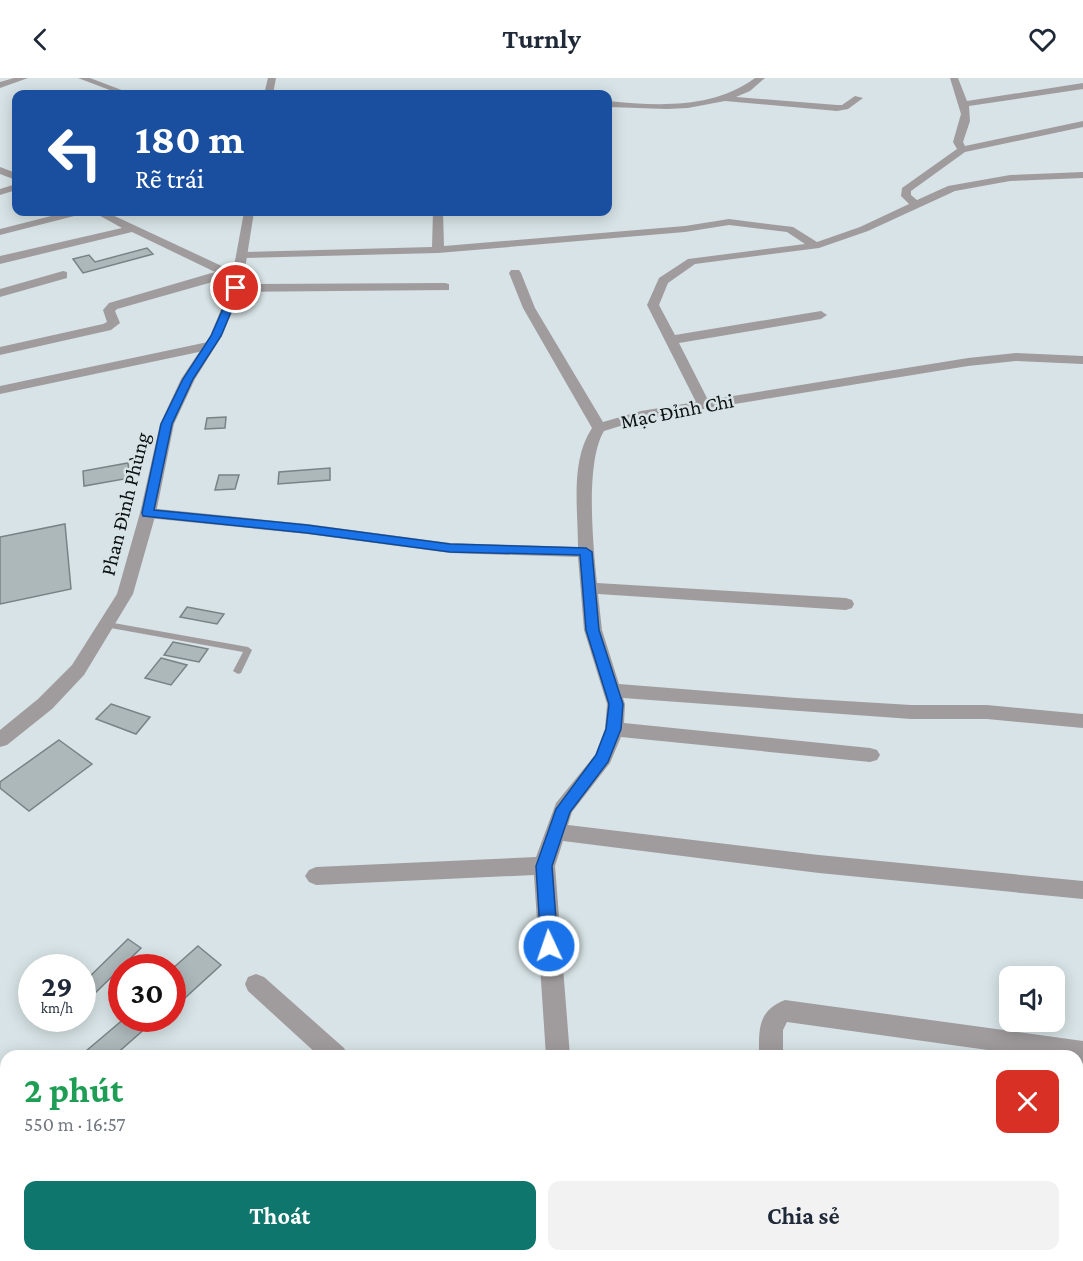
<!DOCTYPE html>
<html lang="vi">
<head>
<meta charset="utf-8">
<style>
  :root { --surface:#fff; --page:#f2f2f3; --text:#1f2937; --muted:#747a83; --accent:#0f766e }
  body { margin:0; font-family:"Crimson Pro",serif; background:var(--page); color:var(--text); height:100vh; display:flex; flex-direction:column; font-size:22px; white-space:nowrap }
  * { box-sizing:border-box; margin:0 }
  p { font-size:20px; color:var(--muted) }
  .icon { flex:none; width:33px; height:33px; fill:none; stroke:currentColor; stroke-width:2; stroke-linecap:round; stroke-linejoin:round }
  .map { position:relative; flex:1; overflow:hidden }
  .details { position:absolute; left:0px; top:972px; width:1083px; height:212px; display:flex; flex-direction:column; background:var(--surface); border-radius:18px 18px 0 0; box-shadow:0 3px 15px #0003 }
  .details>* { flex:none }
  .hud { position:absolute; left:12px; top:12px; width:600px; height:126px; border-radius:12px; box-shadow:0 3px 15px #0003; background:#1a4fa0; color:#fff; overflow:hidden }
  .fabs { position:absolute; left:999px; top:888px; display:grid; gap:12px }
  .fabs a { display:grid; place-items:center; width:66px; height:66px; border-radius:12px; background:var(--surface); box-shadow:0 3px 15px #0003; font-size:30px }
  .speed { position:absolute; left:18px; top:876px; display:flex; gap:12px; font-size:30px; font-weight:700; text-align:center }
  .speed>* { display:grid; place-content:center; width:78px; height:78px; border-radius:50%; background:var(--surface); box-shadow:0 3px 15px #0003; line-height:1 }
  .speed small { font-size:15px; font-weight:400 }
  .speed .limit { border:9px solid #d22; background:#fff; color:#111 }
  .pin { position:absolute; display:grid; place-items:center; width:51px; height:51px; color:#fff; margin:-26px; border:3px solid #fff; border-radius:50%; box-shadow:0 2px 6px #0007 }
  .me { position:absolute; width:66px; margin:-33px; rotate:357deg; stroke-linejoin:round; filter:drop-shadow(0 0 4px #0008) }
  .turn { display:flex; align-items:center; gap:21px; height:126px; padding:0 24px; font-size:27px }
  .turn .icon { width:78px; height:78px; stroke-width:2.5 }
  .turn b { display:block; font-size:42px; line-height:51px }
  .round { display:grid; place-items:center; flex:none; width:63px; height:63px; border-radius:12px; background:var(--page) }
  .overview { display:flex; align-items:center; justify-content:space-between; height:102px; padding:0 24px }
  h1 { font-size:36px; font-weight:700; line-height:45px; color:#1e9e55 }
  .primary-button { display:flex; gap:12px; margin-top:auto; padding:12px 24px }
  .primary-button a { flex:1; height:69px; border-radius:12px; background:var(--accent); color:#fff; font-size:24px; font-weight:700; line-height:69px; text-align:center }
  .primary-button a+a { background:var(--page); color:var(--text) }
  header { display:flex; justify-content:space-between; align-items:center; height:78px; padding:0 24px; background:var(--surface); font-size:27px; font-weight:700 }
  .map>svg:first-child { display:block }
</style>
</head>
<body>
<header><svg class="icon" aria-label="back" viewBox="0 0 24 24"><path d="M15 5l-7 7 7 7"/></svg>Turnly<svg class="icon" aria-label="heart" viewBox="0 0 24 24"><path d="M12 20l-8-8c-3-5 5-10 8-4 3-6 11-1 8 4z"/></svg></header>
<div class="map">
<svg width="1083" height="1183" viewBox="0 0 1083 1183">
  <rect width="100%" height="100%" fill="#d7e3e6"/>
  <path fill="#adb8bb" stroke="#788386" stroke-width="1.5" d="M147 170 153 176 83 195 73 181 89 177 95 184Z
    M226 339 225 350 205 351 207 340Z
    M128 385 130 400 84 408 83 393Z
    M330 390V402L278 406 279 394Z
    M219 397H239L235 411 215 412Z
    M65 446 71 511 0 526V459Z
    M187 529 224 536 217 546 180 539Z
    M173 564 208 571 199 584 164 577Z
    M161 580 187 587 171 607 145 600Z
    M111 626 150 639 136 656 96 641Z
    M59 662 92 686 29 733 0 710V704Z
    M128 861 141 870 89 921 82 916V906Z
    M198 868 221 887 175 929 172 927V891Z
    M125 940H157L114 978H91L86 973Z"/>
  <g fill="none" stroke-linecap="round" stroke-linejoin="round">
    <path fill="#a09c9e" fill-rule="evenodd" d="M108 544 248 569 252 572 241 595 238 596 233 593 243 574 105 549 104 547 105 545Z"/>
    <path fill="#a09c9e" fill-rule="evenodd" d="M14 0H28L0 10V4Z
      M78 0H90L132 16H120Z
      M755 0H765L750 13 736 19 837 27H842L855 18 863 20 848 31 837 33 725 23 688 30 667 31 608 29V23C658 28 713 31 755 0Z
      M950 0H958L967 23 1083 5V11L969 28 970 43 963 64 965 68 1083 43V49L965 74 911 113V117L917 122 948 108 1010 97 1083 94V100L1010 103 955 113 868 153 819 170 695 186 668 205 659 227 675 257 821 233 827 237 821 241 679 265 708 322 968 280 1016 275 1083 278V286L1016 283 968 288 643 341 604 353C585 384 593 467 597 505L846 520 852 522 854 526 852 530 846 532 598 516 602 552 619 606 796 620 911 627H987L1083 636V650L987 641H911L623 620 625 626 624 645 870 670 877 672 880 677 877 682 870 684 621 659 610 685 572 734 568 747 819 777 1083 803V821L819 795 563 763 555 788 570 978H546L534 797 316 807 309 804 305 798 309 792 316 789 536 779 556 725 595 677 605 651 607 626 584 552 578 479 450 475 307 456 148 440 140 435 148 430 307 446 450 465 578 469C578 430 570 383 592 350L523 230 509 195 511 192H519L521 195 535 230 603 344 641 333 696 324 647 227 659 200 688 181 805 166 787 154 729 147 685 154 438 175 242 180 236 177 242 174 432 169 433 134H443L444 168 685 148 729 141 793 149 817 164 860 149 909 126 901 118 902 110 957 71 953 64 961 36Z
      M0 89 16 95V102L0 96Z
      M16 106V112L0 117V111Z
      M67 134H83L82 136 0 157V151Z
      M93 134H106L226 190 239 189 245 193 243 196 226 197 216 203 117 231 115 233 120 245 111 252 0 277V269L103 246 107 244 103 232 109 225 215 194 132 154 0 186V178L122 150Z
      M63 193 67 194V200L0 219V211Z
      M445 205 449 206V212L236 214 230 210 236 206Z
      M208 264 213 265 215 268 213 271 0 316V308Z
      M256 896 264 899 344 970 348 978H319L248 913 245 906 248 899Z
      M785 922 1083 963V985H1077V978H1030L787 944 783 952V978H759C759 952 757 933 785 922Z
      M1077 1048H1083V1074H1077Z
      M557 1178H584L585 1183H557Z"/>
    <path fill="#a09c9e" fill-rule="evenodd" d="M268 0H276L273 16H264Z
      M244 134H254L242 210 222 258 195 301 174 346 156 435 133 516 84 597 52 631 7 667 0 669V652L38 621 72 587 117 516 140 435 160 346 181 301 210 258 230 210Z
      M0 992 6 995V1031L0 1029Z
      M93 1178H123L126 1183H96Z"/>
  </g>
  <path fill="#1a73e8" stroke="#114b97" stroke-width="1.5" d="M233 208 241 210 221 258 193 301 172 346 154 432 307 447 450 466 586 470 592 474 599 552 623 626 621 651 608 684 570 734 552 788 558 868 555 873 549 876 543 873 541 868 536 788 556 731 596 677 606 651 609 626 586 552 580 477 450 474 307 455 143 438 142 435 161 346 183 301 211 258Z"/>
  <g text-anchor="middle" stroke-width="5" stroke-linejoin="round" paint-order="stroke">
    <g font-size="21" fill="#0d1112" stroke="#d7e3e6">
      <text transform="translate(677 333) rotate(-11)" y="7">Mạc Đỉnh Chi</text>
      <text transform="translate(125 426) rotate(-76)" y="7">Phan Đình Phùng</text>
    </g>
  </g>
</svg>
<div class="fabs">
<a><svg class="icon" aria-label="sound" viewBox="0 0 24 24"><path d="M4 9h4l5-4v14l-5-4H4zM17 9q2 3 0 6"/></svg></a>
</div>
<div class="speed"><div>29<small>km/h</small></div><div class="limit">30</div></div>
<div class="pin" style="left:236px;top:210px;background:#d93025"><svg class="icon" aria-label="arrive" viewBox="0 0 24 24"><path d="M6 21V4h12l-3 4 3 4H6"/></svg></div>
<svg class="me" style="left:549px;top:868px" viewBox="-20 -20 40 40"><circle r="17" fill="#1a73e8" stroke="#fff" stroke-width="3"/><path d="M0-11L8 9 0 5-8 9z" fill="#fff"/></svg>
<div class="hud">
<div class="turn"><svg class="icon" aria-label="left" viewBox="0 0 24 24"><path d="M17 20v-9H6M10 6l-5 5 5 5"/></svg><div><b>180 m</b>Rẽ trái</div></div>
</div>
<section class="details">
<div class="overview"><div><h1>2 phút</h1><p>550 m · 16:57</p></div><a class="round" style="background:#d93025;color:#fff"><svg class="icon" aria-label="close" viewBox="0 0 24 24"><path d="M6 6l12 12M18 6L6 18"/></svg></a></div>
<div class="primary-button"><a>Thoát</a><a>Chia sẻ</a></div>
</section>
</div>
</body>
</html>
